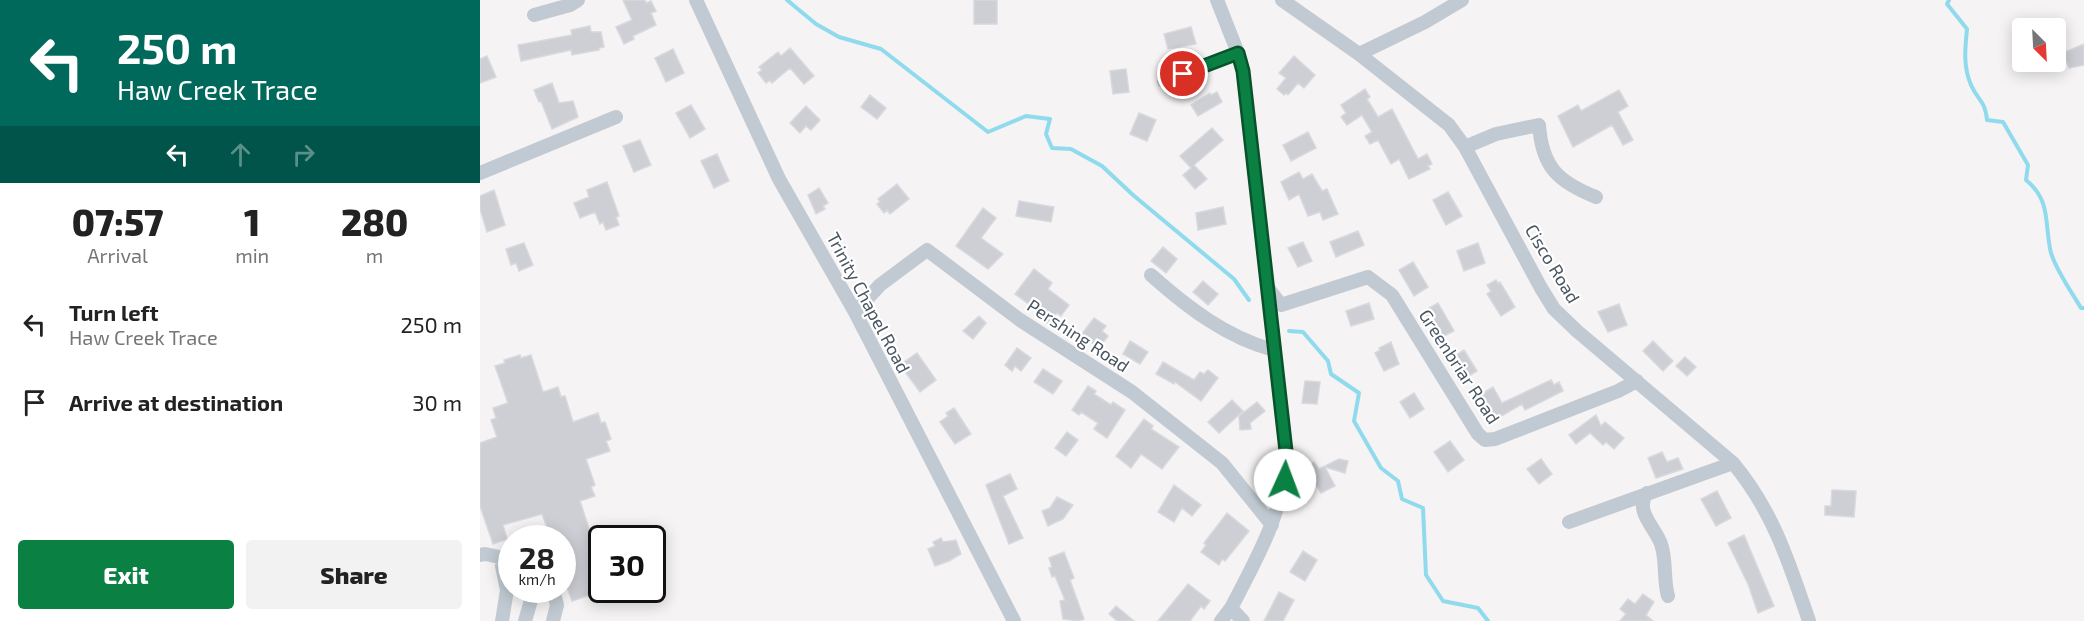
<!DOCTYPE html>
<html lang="en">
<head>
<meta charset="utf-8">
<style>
  :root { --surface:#fff; --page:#f2f2f2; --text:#222; --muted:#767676; --accent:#0b8043 }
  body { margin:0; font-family:"Exo 2",sans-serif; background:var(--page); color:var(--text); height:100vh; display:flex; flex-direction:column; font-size:22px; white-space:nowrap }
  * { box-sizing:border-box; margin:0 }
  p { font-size:20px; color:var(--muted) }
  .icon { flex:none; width:33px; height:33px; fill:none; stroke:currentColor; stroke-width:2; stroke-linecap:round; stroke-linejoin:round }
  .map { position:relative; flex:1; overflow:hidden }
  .side { display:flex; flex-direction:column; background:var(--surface); width:480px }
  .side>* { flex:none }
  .banner { background:#00695c; color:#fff; overflow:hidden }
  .needle { width:39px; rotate:156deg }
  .controls { position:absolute; left:1532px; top:18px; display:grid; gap:12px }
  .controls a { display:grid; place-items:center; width:54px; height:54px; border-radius:6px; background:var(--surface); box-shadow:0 3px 15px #0003; font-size:30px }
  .speed { position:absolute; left:18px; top:525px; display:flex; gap:12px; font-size:30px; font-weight:700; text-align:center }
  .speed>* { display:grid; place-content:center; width:78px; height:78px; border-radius:50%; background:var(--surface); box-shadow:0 3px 15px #0003; line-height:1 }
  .speed small { font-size:15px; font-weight:400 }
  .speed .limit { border:3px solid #111; border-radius:9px; background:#fff; color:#111 }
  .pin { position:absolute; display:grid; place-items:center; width:51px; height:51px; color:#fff; margin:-26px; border:3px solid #fff; border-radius:50%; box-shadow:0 2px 6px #0007 }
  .me { position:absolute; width:66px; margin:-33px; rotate:2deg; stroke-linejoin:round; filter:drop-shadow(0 0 4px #0008) }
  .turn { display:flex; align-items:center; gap:21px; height:126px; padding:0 18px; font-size:27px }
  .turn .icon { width:78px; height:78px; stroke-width:2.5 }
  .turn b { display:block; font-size:42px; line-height:51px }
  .lanes { display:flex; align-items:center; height:57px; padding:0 18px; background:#0003; justify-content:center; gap:30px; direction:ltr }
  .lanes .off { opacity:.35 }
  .eta { display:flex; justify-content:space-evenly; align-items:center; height:102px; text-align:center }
  .eta b { font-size:36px; font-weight:800; line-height:42px }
  .cta { display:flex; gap:12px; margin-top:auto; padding:12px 18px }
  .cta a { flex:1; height:69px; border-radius:6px; background:var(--accent); color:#fff; font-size:24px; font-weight:800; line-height:69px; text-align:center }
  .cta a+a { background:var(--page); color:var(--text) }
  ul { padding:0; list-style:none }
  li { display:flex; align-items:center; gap:18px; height:78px; padding:0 18px }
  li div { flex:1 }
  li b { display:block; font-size:22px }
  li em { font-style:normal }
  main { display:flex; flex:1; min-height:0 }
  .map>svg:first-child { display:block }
</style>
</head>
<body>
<main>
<section class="side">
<div class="banner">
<div class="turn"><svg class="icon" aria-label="left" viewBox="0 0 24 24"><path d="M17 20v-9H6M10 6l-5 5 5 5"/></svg><div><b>250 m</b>Haw Creek Trace</div></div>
<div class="lanes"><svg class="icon" aria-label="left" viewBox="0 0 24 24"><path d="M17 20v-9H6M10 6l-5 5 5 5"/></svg><svg class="icon off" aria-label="ahead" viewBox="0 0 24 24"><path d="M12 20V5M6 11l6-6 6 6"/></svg><svg class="icon off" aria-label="right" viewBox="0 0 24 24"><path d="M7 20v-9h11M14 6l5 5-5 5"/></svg></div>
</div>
<div class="eta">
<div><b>07:57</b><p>Arrival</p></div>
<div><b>1</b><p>min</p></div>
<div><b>280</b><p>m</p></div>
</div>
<ul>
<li><svg class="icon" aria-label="left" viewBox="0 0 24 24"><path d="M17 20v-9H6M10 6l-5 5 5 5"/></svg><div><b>Turn left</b><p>Haw Creek Trace</p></div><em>250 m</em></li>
<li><svg class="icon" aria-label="arrive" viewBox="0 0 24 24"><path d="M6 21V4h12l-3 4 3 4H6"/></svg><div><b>Arrive at destination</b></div><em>30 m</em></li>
</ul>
<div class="cta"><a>Exit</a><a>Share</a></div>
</section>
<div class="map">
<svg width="1604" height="621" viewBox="0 0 1604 621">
  <rect width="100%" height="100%" fill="#f5f3f3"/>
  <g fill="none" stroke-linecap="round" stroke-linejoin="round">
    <path stroke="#90daee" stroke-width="4" d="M307 0 336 24 359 37 401 49 508 132 546 116 570 119 566 134 572 148 591 149 622 166 653 195 754 279 769 300
      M1469 0 1467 4 1487 29C1485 49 1483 66 1491 85 1498 101 1505 100 1507 120L1523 122 1548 165 1546 180C1572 201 1564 225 1571 253 1577 272 1591 291 1601 308H1604
      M809 331 823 332 848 361 851 374 879 393 874 421 901 468 918 481 922 499 943 508 946 575 963 601 998 608 1008 621"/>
  </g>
  <path fill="#cdcfd5" stroke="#d7d9de" stroke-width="1.5" d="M143 0H165L166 3 171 1 176 11 171 13 176 25 153 36 154 39 144 44 136 27 152 20Z
    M494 0H517V24H494Z
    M110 26 111 32H121L124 47 119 48V50L92 55 91 50 41 61 38 45 92 35 91 30Z
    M711 27 716 44 688 49 684 34Z
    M1604 44V65L1589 68 1583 53Z
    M310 48 334 76 324 84 310 68 292 83 290 80 286 83 278 73 282 70 279 67 298 52 301 56Z
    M193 49 204 73 186 82 175 58Z
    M7 56 16 77 0 83V59Z
    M814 56 835 75 824 88 818 83 808 95 806 93 804 95 797 89 806 78 799 73Z
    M646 69 649 92 633 94 630 71Z
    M72 83 79 103 93 101 98 117 72 129 61 101 59 102 54 90Z
    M885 89 890 97 887 99 898 117 912 109 938 159 947 154 952 164 948 166 950 169 929 179 919 159 911 164 898 140 890 144 885 136 892 132 882 115 867 125 861 117 866 113 861 105Z
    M1139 90 1148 106 1138 112 1153 140 1143 145 1132 125 1093 147 1078 116 1098 105 1101 111Z
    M737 92 742 102 718 116 711 105 730 93 731 95Z
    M390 95 406 108 397 119 381 107Z
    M211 105 225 129 210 138 196 113Z
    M326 106 340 120 331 130 326 126 320 133 310 123Z
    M659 113 676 120 667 141 650 134Z
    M732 128 743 140 714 165 727 179 715 189 703 175 711 168 700 156Z
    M828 132 836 148 811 161 803 145Z
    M160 140 171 165 154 172 143 146Z
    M237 154 249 181 234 188 221 161Z
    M819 172 823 179 832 174 842 191 847 189 858 214 843 220 840 212 828 216 819 194 809 200 801 182Z
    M127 182 139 216 136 217 139 225 126 230 123 222 120 224 115 212 100 218 94 203 109 197 107 190Z
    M417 184 429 199 410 214 407 210 404 213 397 204 400 202 398 199Z
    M339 188 348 203 343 206 345 209 336 214 328 195Z
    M14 190 25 225 7 232 0 209V196Z
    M968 192 982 216 966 225 953 200Z
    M539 201 574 207 571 222 536 216Z
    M743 207 746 224 718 230 716 213Z
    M503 208 516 218 501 238 523 254 508 269 476 246Z
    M878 231 884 245 856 257 850 242Z
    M823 242 832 261 818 267 808 248Z
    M44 243 53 265 39 271 36 263 31 265 26 249Z
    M998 243 1005 263 984 271 977 251Z
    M683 247 697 259 686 273 671 261Z
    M933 262 948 287 934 296 919 270Z
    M554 269 572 283 568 289 589 305 581 316 577 313 568 324 555 314 558 311 535 294Z
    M1016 280 1018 283 1020 282 1035 307 1021 316 1007 294 1011 291 1007 285Z
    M723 281 738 294 728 305 713 292Z
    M889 303 894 319 871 326 866 311Z
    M958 303 974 331 960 338 944 311Z
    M1139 304 1147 325 1128 332 1118 312Z
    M499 316 506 323 493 339 483 331Z
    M614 318 626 326 622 331 628 336 619 348 601 335Z
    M650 341 668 352 660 364 643 354Z
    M1173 341 1193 361 1183 371 1163 351Z
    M911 342 919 364 904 371 895 353 900 350 899 348Z
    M537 348 551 358 541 371 535 366 532 371 525 365Z
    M984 350 997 371 986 378 973 357Z
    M437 353 456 380 440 392 420 365Z
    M40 355 41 358 51 355 63 392 78 387 81 397 85 396 93 422 118 413 121 423 125 422 131 439 126 441 130 451 106 459 115 485 111 487 115 496 100 501 116 550 122 548V591L92 601 82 573V538H71L62 514 23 525 27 539 13 544 0 506V443L17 437 11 420 16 418 13 408 28 403 15 366 25 363 24 360Z
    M1205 357 1216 367 1207 376 1196 366Z
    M683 362 714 380 720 372 724 374 728 370 738 378 721 401 695 382 694 384 676 374Z
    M563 369 582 381 573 394 554 382Z
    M1071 380 1074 385 1079 382 1083 391 1045 410 1042 404 1013 421 998 396 1013 387 1022 403Z
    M825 381 840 382 837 404 822 403Z
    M608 386 616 391 614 394 631 405 633 402 645 410 627 438 614 429 618 423 601 412 599 415 592 410Z
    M934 393 944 409 930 418 920 402Z
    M752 400 763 411 739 433 728 422Z
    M777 402 785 411 770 423 771 429 760 430 759 416Z
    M474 408 491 434 475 444 460 422 468 416 466 413Z
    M1116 415 1121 426 1125 422 1144 438 1134 449 1126 442 1123 445 1110 433 1096 444 1089 435Z
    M664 419 673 426 671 429 699 447 682 469 661 454 651 468 636 456Z
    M587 432 598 440 586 456 575 448Z
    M970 441 984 460 968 472 954 452Z
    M1182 452 1187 462 1198 458 1203 469 1176 478 1168 458Z
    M859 459 868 461 865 473 845 467 855 486 841 493 825 467 834 462 839 469Z
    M1061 459 1072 474 1059 484 1047 469Z
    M530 474 537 489 523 496 543 538 529 544 506 485Z
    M694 485 721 505 712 516 702 508 694 522 678 512Z
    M1352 490 1376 491 1374 517 1345 515V506H1351Z
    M1237 491 1251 518 1236 526 1221 499Z
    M577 497 593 505 583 519 568 526 562 511 570 508Z
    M747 513 769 531 745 561 742 559 739 565 721 552 726 545 724 543Z
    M1264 535 1294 606 1278 613 1268 584 1248 543Z
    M461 538 463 542 476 540 481 554 469 561 455 566 448 549 455 546 453 542Z
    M823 551 837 560 825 581 810 572Z
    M584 552 594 578 590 580 604 619 599 621 583 619 580 601 585 600 575 576 572 577 569 568 572 567 569 558Z
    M708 584 730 601 724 609 721 606 710 621H678Z
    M799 592 814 600 803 621H784Z
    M1163 594 1174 602 1166 615 1173 621H1140L1146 614 1140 609 1148 599 1155 604Z
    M636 606 654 621H637L629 614Z"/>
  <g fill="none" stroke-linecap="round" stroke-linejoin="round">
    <path stroke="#c1cad2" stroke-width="14" d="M216 0 299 179 375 312 534 621
      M737 0 758 53 763 71 806 451C805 511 778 556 751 608L741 621
      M802 0 879 54 969 125 985 147 1061 288 1074 309 1097 331 1253 463C1293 511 1309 562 1329 621
      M54 15 90 5 98 0
      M879 54 945 22 982 0
      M684 81 758 53
      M985 147 1016 134 1059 125C1062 167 1078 182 1116 197
      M0 173 136 117
      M671 275C707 307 747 338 794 350
      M788 288 801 305 888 277 912 295 998 434 1005 440 1015 439 1138 391 1157 381
      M375 312 400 285 447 250 540 320 652 392 742 463 792 525
      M1167 493C1154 511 1175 527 1181 544 1187 561 1183 579 1188 596
      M1089 522 1253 463
      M0 555 5 554 24 558
      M73 590 77 605 73 621
      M751 608 763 621
      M22 621 27 590 22 566 24 558 32 553
      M45 621 54 590"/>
  </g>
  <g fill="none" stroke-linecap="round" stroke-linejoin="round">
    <g stroke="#07532c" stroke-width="15">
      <path id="route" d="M703 74 758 53 763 71 806 451 805 480"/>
    </g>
    <use href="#route" stroke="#0b8043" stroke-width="10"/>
  </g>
  <g text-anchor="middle" stroke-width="4.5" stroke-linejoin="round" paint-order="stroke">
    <g font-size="18" fill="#4a5661" stroke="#fff">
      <text transform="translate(1072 264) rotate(59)" y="6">Cisco Road</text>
      <text transform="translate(388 303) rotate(62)" y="6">Trinity Chapel Road</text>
      <text transform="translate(598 336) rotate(33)" y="6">Pershing Road</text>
      <text transform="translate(979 367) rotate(57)" y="6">Greenbriar Road</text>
    </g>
  </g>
</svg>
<div class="controls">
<a><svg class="needle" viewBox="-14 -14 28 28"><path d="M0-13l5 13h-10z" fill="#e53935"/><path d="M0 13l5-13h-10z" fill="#767676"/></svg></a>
</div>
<div class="speed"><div>28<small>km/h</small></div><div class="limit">30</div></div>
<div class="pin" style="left:703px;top:74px;background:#d93025"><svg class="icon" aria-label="arrive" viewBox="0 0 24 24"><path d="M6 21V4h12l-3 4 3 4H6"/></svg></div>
<svg class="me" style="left:805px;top:480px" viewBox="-20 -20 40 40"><circle r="19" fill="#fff"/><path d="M0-13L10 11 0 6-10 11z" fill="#0b8043"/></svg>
</div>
</main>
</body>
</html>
